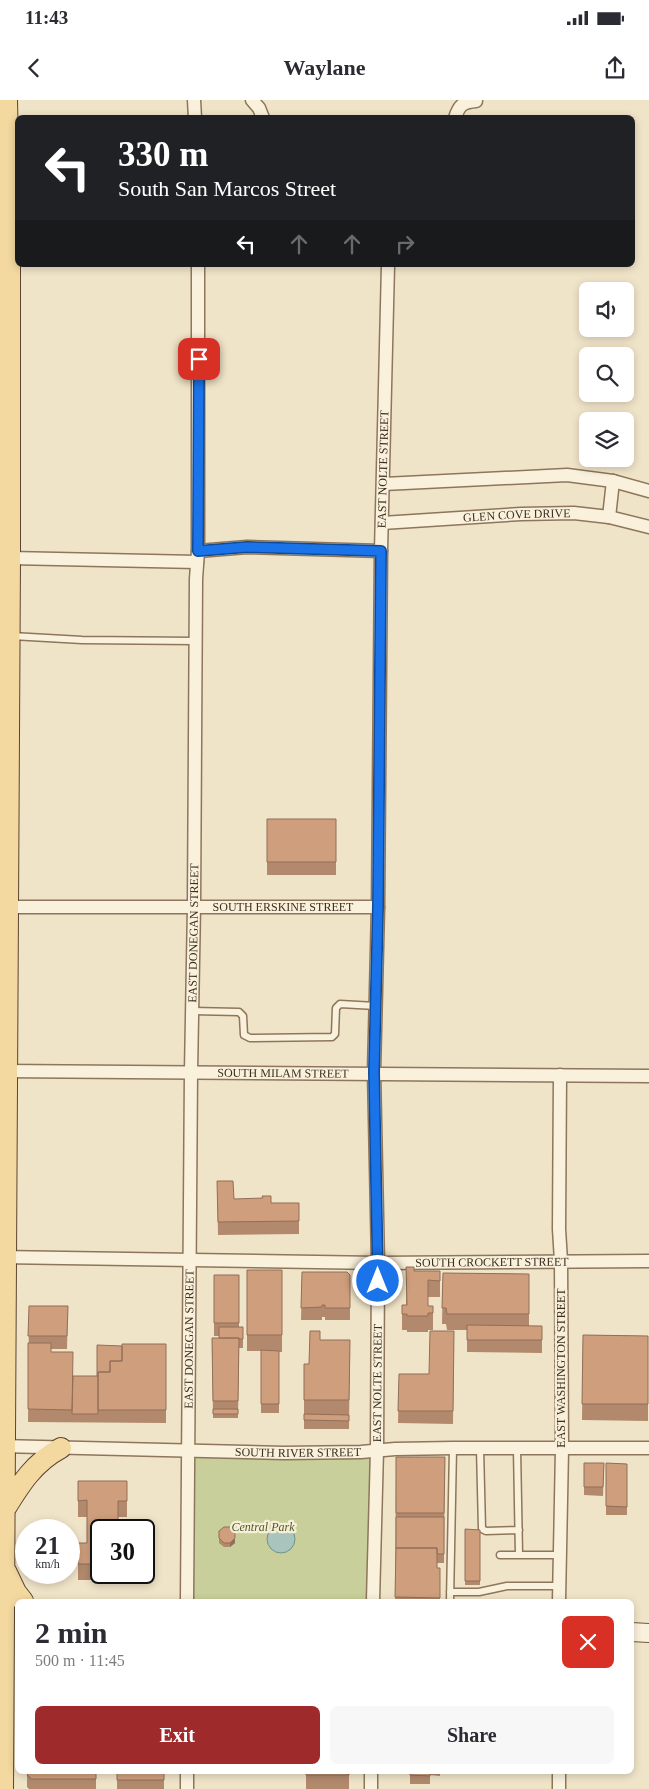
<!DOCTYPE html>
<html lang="en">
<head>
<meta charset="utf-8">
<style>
  :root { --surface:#fff; --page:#f7f7f7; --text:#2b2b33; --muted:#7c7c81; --accent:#9e2a2b }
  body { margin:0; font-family:"Times New Roman",serif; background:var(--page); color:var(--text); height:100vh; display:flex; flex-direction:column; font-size:19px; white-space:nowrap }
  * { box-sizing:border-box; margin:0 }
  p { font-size:16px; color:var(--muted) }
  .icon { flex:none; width:28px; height:28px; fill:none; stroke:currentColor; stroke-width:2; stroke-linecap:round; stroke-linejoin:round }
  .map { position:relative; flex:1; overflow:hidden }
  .details { position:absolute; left:15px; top:1499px; width:619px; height:175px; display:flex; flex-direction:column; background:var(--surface); border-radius:8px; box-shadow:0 2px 8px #0003 }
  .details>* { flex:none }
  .hud { position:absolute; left:15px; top:15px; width:620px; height:152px; border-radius:8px; box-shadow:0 2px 8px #0003; background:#202124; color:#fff; overflow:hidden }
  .fabs { position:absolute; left:579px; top:182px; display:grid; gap:10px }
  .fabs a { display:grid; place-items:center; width:55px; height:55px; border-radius:8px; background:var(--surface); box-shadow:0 2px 8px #0003; font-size:25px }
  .speed { position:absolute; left:15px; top:1419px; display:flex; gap:10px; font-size:25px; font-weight:700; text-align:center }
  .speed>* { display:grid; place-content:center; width:65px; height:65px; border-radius:50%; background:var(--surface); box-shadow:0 2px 8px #0003; line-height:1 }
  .speed small { font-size:12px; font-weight:400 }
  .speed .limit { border:2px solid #111; border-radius:8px; background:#fff; color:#111 }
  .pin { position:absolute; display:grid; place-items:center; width:42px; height:42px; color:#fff; margin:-21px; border-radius:10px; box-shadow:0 2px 8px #0006 }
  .me { position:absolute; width:55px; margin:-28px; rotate:0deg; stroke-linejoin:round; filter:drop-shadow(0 0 4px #0008) }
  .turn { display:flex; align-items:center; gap:18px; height:105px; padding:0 20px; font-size:22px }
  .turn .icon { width:65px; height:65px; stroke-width:2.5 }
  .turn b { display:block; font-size:35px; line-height:42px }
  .lanes { display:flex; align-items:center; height:48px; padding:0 20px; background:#0003; justify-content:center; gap:25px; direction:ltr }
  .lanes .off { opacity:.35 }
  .round { display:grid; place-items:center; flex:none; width:52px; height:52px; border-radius:8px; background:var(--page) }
  .head { display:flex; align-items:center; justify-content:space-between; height:85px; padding:0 20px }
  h1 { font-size:30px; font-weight:600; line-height:38px }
  .cta { display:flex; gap:10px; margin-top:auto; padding:10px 20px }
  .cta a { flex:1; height:58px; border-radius:8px; background:var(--accent); color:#fff; font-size:20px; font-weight:600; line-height:58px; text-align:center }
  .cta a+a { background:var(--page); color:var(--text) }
  .status { display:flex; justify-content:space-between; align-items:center; height:35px; padding:0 25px; background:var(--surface); direction:ltr }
  .status svg { height:14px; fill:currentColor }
  header { display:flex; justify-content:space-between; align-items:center; height:65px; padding:0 20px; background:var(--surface); font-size:22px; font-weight:600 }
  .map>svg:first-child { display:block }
</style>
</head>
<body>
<div class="status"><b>11:43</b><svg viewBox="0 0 49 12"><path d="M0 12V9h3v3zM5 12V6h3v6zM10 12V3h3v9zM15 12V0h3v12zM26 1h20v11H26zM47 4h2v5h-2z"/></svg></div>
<header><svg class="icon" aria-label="back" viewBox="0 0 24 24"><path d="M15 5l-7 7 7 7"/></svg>Waylane<svg class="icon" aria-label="share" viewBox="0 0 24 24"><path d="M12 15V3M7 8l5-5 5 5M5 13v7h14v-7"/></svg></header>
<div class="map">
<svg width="649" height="1689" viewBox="0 0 649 1689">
  <rect width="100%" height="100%" fill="#f0e4c8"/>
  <path fill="#c9cf9b" d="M377 1350 373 1501H187L188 1351Z"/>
  <path fill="#a9c4bc" stroke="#6f938a" d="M267 1439a14 14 0 1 1 28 0a14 14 0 1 1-28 0Z"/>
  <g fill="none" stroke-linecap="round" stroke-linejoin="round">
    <g stroke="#8d765c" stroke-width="9">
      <path id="service" d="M12 536 82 540 196 541
        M192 911 239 912 243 916 244 935 250 938 332 937 335 934 336 908 340 904 376 906
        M480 1348 482 1429 486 1431 519 1430
        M517 1349 519 1455
        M500 1455H560
        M450 1492H479L507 1486H559
        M450 1501 453 1348"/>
    </g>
    <g stroke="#8d765c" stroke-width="15">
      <g id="minor">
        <path d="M194 0 195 18"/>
        <path d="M252 0 259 8 263 18"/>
        <path d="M455 18C459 5 463 2 476 1"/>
        <path d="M384 384 567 375 613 381 649 391"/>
        <path d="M609 417 613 381"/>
        <path id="s1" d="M382 423 521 414 574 413 609 417 649 427"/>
        <path d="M198 451 247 447 381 451"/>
        <path d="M10 458 197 462"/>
        <path id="s2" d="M1 807H378"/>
        <path id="s3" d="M2 971 649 976"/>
        <path id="s4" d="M0 1157 378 1163 649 1161"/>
        <path id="s5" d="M0 1346 284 1353 361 1352 395 1349 453 1348H649"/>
        <path id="s6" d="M187 1501 191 972 194 806 196 479 198 451V165"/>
        <path id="s7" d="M373 1501 377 1350 378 1163 374 972 378 807 381 451 388 165"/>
        <path d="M559 1501 562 1349 561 1161 559 1129 560 975"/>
        <path d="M371 1671V1689"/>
        <path d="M559 1671V1689"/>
        <path d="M187 1689V1671"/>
      </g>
    </g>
    <g stroke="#6f573f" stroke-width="20">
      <path id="secondary" d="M631 1532 649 1533"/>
    </g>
    <g stroke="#5b4430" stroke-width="22">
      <path id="primary" d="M4 1411C20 1385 33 1363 61 1348
        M6 1471 16 1492 23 1501
        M3 1689 10 458V125L7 0"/>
    </g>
    <use href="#service" stroke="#faf1dc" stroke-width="6"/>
    <use href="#minor" stroke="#faf1dc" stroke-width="12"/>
    <use href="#secondary" stroke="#faf1dc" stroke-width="18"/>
    <use href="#primary" stroke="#f3d9a0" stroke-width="20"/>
  </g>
  <path fill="#b2896c" d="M267 719H336V775H267Z
    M217 1081 234 1099 271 1103H299V1134L218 1135Z
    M406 1167 414 1171H440V1197H428V1206H433V1230H428V1232H407V1230H402V1205H406Z
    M247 1170H282V1252H279V1313H261V1251H247Z
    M302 1172 350 1175V1220H325V1217H322V1220H301Z
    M443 1173 529 1174V1226H542V1253L467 1252V1230H447L446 1224H442Z
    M214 1175H239V1227H243V1248H239L238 1318H213L212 1238H219V1236H214Z
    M29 1206H68L67 1249H51V1252L73 1276H97L122 1246 166 1244V1323L28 1322Z
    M454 1231 453 1324 398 1323 399 1274H429Z
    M583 1235 648 1236V1321L582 1320Z
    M320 1240H350L349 1329H304V1264H309Z
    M396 1357H445L444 1463H437V1468H440V1501H395Z
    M584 1363H604L603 1396 584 1395Z
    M606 1363 627 1364V1415H606Z
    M78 1381H127V1417H118L101 1430V1472H127V1480H78V1443H87V1417H78Z
    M465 1429 480 1430V1485H465Z
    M219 1431 235 1443 230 1447H224L219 1443Z
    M27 1671H96V1689H29L27 1687Z
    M117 1671H164V1689H117Z
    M306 1671H349V1689H306Z
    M410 1671H459V1673L440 1672V1676L430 1675V1684H410Z"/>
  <path fill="#916f58" d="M235 1438V1443L230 1447V1443Z"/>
  <path fill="#cf9f7d" stroke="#916f58" d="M267 719H336V762H267Z
    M217 1081H233L234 1099 263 1098 262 1096H271V1103H299V1121L218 1122Z
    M406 1167H414V1171H440V1181L428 1180V1206H433V1213H428V1216H407V1214H402V1205H407Z
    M247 1170H282V1235H247Z
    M302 1172H347L350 1175V1208H325V1205H322V1207L301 1208Z
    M443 1173 529 1174V1214H447L446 1208H442Z
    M214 1175H239V1223H214Z
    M29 1206H68L67 1236H28Z
    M467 1225 542 1226V1240H467Z
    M219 1227H243V1239H239V1238H219Z
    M310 1231H320V1240H350L349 1300H304V1264H309Z
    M430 1231H454L453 1311H398L399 1274H429Z
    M583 1235 648 1236V1304H582Z
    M212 1238H239L238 1301H213Z
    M28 1243H51V1252H73L72 1310 28 1309Z
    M122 1244H166V1310H98V1272H110V1261H122Z
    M97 1245 122 1246V1261H110V1272H98V1276H97Z
    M261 1250 279 1251V1304H261Z
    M73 1276H98V1314H72Z
    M213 1309H238V1314H213Z
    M304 1314 349 1315V1321L304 1320Z
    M396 1357H445L444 1413H396Z
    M584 1363H604L603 1387H584Z
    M606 1363 627 1364V1407L606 1406Z
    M78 1381H127V1401H118V1430H101V1464H78V1443H87V1400L78 1401Z
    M396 1417H444V1454H437V1448H396Z
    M224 1427H231L235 1431V1438L230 1443H224L219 1438V1431Z
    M465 1429 480 1430V1481H465Z
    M396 1448H437V1468H440V1498L395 1497Z
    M27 1671H96V1679H31L27 1674Z
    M117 1671H164V1680H117Z
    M306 1671H349V1675H306Z
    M410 1671H430V1676L410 1675Z"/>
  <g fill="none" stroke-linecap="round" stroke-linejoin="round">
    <g stroke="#114b97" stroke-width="12">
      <path id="route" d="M199 259 198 451 247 447 381 451 378 807 374 972 378 1181"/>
    </g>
    <use href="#route" stroke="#1a73e8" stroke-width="9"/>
  </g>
  <g text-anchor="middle" stroke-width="4.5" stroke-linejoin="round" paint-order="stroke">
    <g font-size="12" fill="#3d2e20" stroke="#f7eed8">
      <text dy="4" stroke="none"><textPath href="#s7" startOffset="1132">EAST NOLTE STREET</textPath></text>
      <text dy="4" stroke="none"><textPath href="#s1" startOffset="135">GLEN COVE DRIVE</textPath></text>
      <text dy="4" stroke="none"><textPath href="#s2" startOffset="282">SOUTH ERSKINE STREET</textPath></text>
      <text dy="4" stroke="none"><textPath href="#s6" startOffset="668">EAST DONEGAN STREET</textPath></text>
      <text dy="4" stroke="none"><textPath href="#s3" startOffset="281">SOUTH MILAM STREET</textPath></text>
      <text dy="4" stroke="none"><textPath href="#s4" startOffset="492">SOUTH CROCKETT STREET</textPath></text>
      <text dy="4" stroke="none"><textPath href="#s6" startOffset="262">EAST DONEGAN STREET</textPath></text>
      <text transform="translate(561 1268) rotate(-90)" y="4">EAST WASHINGTON STREET</text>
      <text dy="4" stroke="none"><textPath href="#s7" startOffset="218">EAST NOLTE STREET</textPath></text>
      <text dy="4" stroke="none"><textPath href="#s5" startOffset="298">SOUTH RIVER STREET</textPath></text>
    </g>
    <g font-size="12" font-style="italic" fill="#4d5a26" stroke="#f7eed8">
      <text x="263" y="1431">Central Park</text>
    </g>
  </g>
</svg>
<div class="fabs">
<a><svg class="icon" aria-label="sound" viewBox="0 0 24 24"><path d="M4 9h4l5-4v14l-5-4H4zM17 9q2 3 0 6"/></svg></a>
<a><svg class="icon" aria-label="search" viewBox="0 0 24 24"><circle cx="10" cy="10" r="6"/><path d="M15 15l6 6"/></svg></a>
<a><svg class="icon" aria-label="layers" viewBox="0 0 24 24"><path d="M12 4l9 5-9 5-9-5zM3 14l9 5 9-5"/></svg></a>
</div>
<div class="speed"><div>21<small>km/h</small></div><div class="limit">30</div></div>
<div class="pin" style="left:199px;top:259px;background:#d93025"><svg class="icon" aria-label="arrive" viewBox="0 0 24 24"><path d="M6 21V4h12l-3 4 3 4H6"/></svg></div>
<svg class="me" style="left:378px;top:1181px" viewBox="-20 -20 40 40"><circle r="17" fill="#1a73e8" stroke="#fff" stroke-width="3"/><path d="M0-11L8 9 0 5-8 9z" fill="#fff"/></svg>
<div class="hud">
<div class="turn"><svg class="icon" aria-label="left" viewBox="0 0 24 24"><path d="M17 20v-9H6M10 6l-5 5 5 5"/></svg><div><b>330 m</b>South San Marcos Street</div></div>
<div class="lanes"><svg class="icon" aria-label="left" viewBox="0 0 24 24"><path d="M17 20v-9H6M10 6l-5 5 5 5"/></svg><svg class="icon off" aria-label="ahead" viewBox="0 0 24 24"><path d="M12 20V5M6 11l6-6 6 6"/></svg><svg class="icon off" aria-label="ahead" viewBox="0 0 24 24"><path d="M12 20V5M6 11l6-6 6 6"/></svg><svg class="icon off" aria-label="right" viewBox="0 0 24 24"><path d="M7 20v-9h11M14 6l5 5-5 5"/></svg></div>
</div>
<section class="details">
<div class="head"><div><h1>2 min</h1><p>500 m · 11:45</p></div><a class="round" style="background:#d93025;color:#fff"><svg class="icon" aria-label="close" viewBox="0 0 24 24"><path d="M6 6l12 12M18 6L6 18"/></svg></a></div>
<div class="cta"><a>Exit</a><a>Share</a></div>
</section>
</div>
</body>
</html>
